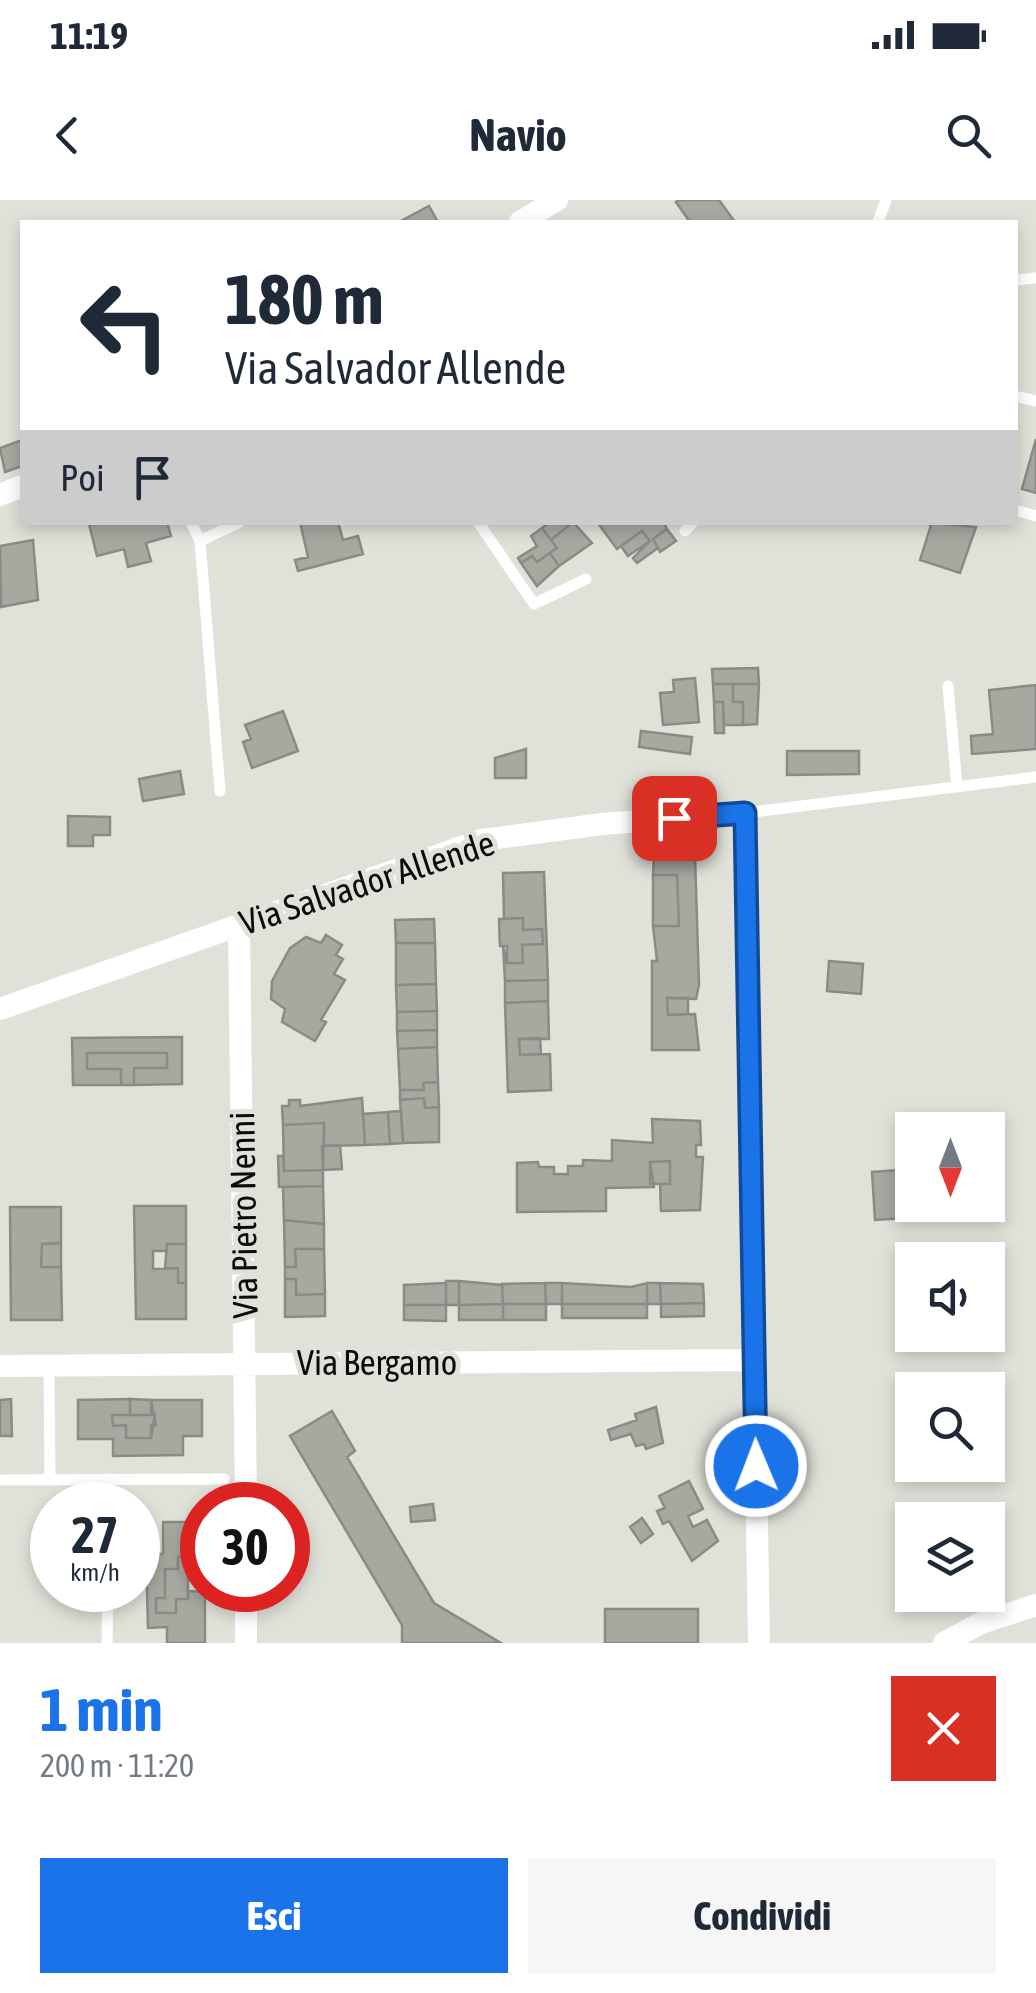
<!DOCTYPE html>
<html lang="it">
<head>
<meta charset="utf-8">
<style>
  :root { --surface:#fff; --page:#f6f6f7; --text:#1f2937; --muted:#747a83; --accent:#1a73e8 }
  body { margin:0; font-family:"Asap Condensed",sans-serif; background:var(--page); color:var(--text); height:100vh; display:flex; flex-direction:column; font-size:38px; white-space:nowrap }
  * { box-sizing:border-box; margin:0 }
  p { font-size:32px; color:var(--muted) }
  .icon { flex:none; width:55px; height:55px; fill:none; stroke:currentColor; stroke-width:2; stroke-linecap:round; stroke-linejoin:round }
  .map { position:relative; height:1443px; overflow:hidden }
  .details { display:flex; flex-direction:column; background:var(--surface); flex:1 }
  .details>* { flex:none }
  .top-card { position:absolute; left:20px; top:20px; width:998px; height:305px; border-radius:0px; box-shadow:0 5px 15px #0003; background:#fff; color:var(--text); overflow:hidden }
  .needle { width:65px; rotate:180deg }
  .tools { position:absolute; left:895px; top:912px; display:grid; gap:20px }
  .tools a { display:grid; place-items:center; width:110px; height:110px; border-radius:0px; background:var(--surface); box-shadow:0 5px 15px #0003; font-size:50px }
  .speed { position:absolute; left:30px; top:1282px; display:flex; gap:20px; font-size:50px; font-weight:700; text-align:center }
  .speed>* { display:grid; place-content:center; width:130px; height:130px; border-radius:50%; background:var(--surface); box-shadow:0 5px 15px #0003; line-height:1 }
  .speed small { font-size:25px; font-weight:400 }
  .speed .limit { border:15px solid #d22; background:#fff; color:#111 }
  .pin { position:absolute; display:grid; place-items:center; width:85px; height:85px; color:#fff; margin:-42px; border-radius:20px; box-shadow:0 5px 15px #0006 }
  .me { position:absolute; width:110px; margin:-55px; rotate:359deg; stroke-linejoin:round; filter:drop-shadow(0 0 8px #0008) }
  .turn { display:flex; align-items:center; gap:35px; height:210px; padding:0 40px; font-size:45px }
  .turn .icon { width:130px; height:130px; stroke-width:2.5 }
  .turn b { display:block; font-size:70px; line-height:85px }
  .then { display:flex; align-items:center; height:95px; padding:0 40px; background:#0003; gap:20px; font-size:38px }
  .round { display:grid; place-items:center; flex:none; width:105px; height:105px; border-radius:0px; background:var(--page) }
  .summary { display:flex; align-items:center; justify-content:space-between; height:170px; padding:0 40px }
  h1 { font-size:60px; font-weight:700; line-height:75px; color:var(--accent) }
  .primary-button { display:flex; gap:20px; margin-top:auto; padding:20px 40px }
  .primary-button a { flex:1; height:115px; border-radius:0px; background:var(--accent); color:#fff; font-size:40px; font-weight:700; line-height:115px; text-align:center }
  .primary-button a+a { background:var(--page); color:var(--text) }
  .status { display:flex; justify-content:space-between; align-items:center; height:70px; padding:0 50px; background:var(--surface); direction:ltr }
  .status svg { height:28px; fill:currentColor }
  header { display:flex; justify-content:space-between; align-items:center; height:130px; padding:0 40px; background:var(--surface); font-size:45px; font-weight:700 }
  .map>svg:first-child { display:block }
</style>
</head>
<body>
<div class="status"><b>11:19</b><svg viewBox="0 0 49 12"><path d="M0 12V9h3v3zM5 12V6h3v6zM10 12V3h3v9zM15 12V0h3v12zM26 1h20v11H26zM47 4h2v5h-2z"/></svg></div>
<header><svg class="icon" aria-label="back" viewBox="0 0 24 24"><path d="M15 5l-7 7 7 7"/></svg>Navio<svg class="icon" aria-label="search" viewBox="0 0 24 24"><circle cx="10" cy="10" r="6"/><path d="M15 15l6 6"/></svg></header>
<div class="map">
<svg width="1036" height="1443" viewBox="0 0 1036 1443">
  <rect width="100%" height="100%" fill="#e0e2d9"/>
  <path fill="#a7a9a1" stroke="#898c84" stroke-width="2.5" d="M679 0H719L735 22H690L676 2Z
    M429 6 438 22H399Z
    M1036 239V293L1022 289Z
    M22 240V266L5 272 0 248Z
    M167 322 171 336 146 343 151 361 128 367 124 349 97 356 89 324Z
    M300 322H338L343 340 358 336 363 354 298 371 295 360 308 357Z
    M550 322H573L551 340 542 328Z
    M573 322 592 343 559 366 550 353 557 348 551 340Z
    M597 322H663L667 329 653 339 658 348 637 363 633 358 650 341 642 331 617 349Z
    M923 322 976 327 960 373 920 360 931 325Z
    M542 328 557 348 537 362 532 356 521 363 518 358 537 346 531 336Z
    M667 329 676 341 660 352 653 339Z
    M642 331 650 341 628 356 621 346Z
    M33 340 38 400 1 407 0 346Z
    M550 353 559 366 537 386 521 363 532 356 537 362Z
    M758 468 759 484H713L712 469Z
    M695 478 699 522 663 525 660 493 674 492 673 480Z
    M713 484H733V502H743V525H724L723 502H714Z
    M733 484H759L757 524 743 525V502H733Z
    M1036 485V549L972 554 971 536 993 534 989 490Z
    M714 502H723L724 533H715Z
    M283 511 298 551 252 568 243 542 251 539 245 525Z
    M641 531 692 537 690 554 639 547Z
    M526 549V578H495V558Z
    M787 551H859V574L787 575Z
    M180 571 184 594 143 601 139 579Z
    M68 616 110 617V635H93V646H68Z
    M654 656H695L699 785 696 799 667 798 668 815 695 814 699 850H652V761H657L653 726H679L677 675H653Z
    M544 672 548 780 505 781 503 746 507 763H523L522 745 543 744 542 729 523 730V718L504 719 503 673Z
    M653 675H677L679 726H653Z
    M523 718V730L542 729 543 744 522 745 523 763H507V746H500L499 719Z
    M434 719 435 743H396L395 720Z
    M326 735 342 745 336 755 343 759 334 774 345 780 321 820 326 822 315 841 282 822 285 809 271 799 272 781 290 748 306 737 321 743Z
    M396 743H435L436 784 396 785Z
    M829 761 863 764 861 794 827 791Z
    M548 780V801L505 803V781Z
    M436 784 437 811 397 812 396 785Z
    M667 798H688V814L668 815Z
    M548 801 549 839H519L520 855 550 854 551 890 508 892 505 803Z
    M437 811V830L397 831V812Z
    M437 830V847L398 849 397 831Z
    M182 837V884L134 885V868H167V853H87V869H121V885H73L72 838Z
    M540 838 541 854 520 855 519 839Z
    M437 847 438 882 423 883 424 890H400L398 849Z
    M87 853H167V868H134V885H121V869H87Z
    M438 882 439 907 425 908 424 898 400 900V890H424L423 883Z
    M362 898 365 945 324 946V923L283 925 282 906H289V900H300V906Z
    M424 898 425 908 439 907V942L403 943 400 900Z
    M401 911 403 943 390 944 388 912Z
    M388 912 390 944 365 945 363 914Z
    M652 919 700 921 701 945H696V957H703L700 1010 661 1011 660 984H670V961L650 962 654 987 606 988V1011L517 1012V963L538 962 539 967H554V974H568V966H583V960L612 961V940L653 943Z
    M324 923 323 970 284 971 283 925Z
    M340 945 342 969 323 970 322 946Z
    M278 956H283L284 971 323 970V986L279 987Z
    M670 961V984H650V962Z
    M912 969V1005H923L924 1017 875 1020 872 972Z
    M323 986 324 1024 284 1020 283 987Z
    M134 1006H186V1044H167V1051H153V1069L178 1068V1083H186V1119H136Z
    M10 1007H61V1043L42 1044 41 1067H61L62 1120H11Z
    M284 1020 324 1024V1049H295L296 1067H285Z
    M61 1043V1067H41L42 1044Z
    M167 1044H186V1083H178V1068L165 1069Z
    M295 1049H324L325 1094 296 1095V1079H285V1067H296Z
    M285 1079H296V1095L325 1094V1116L285 1117Z
    M446 1081H459V1105H446Z
    M459 1081 502 1085 503 1104 459 1105Z
    M446 1083V1105H404V1085Z
    M545 1083H562V1104H546Z
    M545 1083 546 1104H503L502 1084Z
    M562 1083 631 1087 647 1083V1104H562Z
    M647 1083H660L661 1104H647Z
    M660 1083 703 1084 704 1103 661 1104Z
    M704 1103V1116L661 1117V1104Z
    M503 1104V1120H459V1105Z
    M503 1104H546V1120H503Z
    M562 1104H647V1118H562Z
    M404 1105H446V1121L404 1120Z
    M11 1199 12 1236H0V1200Z
    M130 1199 151 1200V1215H130Z
    M130 1199V1215H112L113 1226 126 1225V1238H151V1225H156L151 1200H202V1236H183V1255L113 1256V1239H78V1200Z
    M656 1207 663 1243 646 1249 644 1244 636 1246 631 1234 611 1240 608 1230 637 1220 635 1214Z
    M332 1211 355 1251 347 1257 434 1403 501 1443H402V1425L290 1236Z
    M112 1215H155L151 1238H126V1225L113 1226Z
    M689 1281 703 1309 688 1316 693 1327 707 1320 718 1341 692 1361 669 1321 663 1324 657 1311 665 1308 659 1296Z
    M433 1304 435 1320 411 1322 410 1307Z
    M642 1318 653 1334 641 1343 630 1327Z
    M163 1322H202V1379L188 1378V1357H178V1369H165V1398H156V1413H176V1399H188V1391L205 1392V1443H167V1427L148 1428 146 1354H163Z
    M178 1357H188V1399H176V1413H156V1398H165V1369H178Z
    M605 1409H698V1443H605Z"/>
  <g fill="none" stroke-linecap="round" stroke-linejoin="round">
    <path stroke="#fff" stroke-width="11" d="M878 22 886 0
      M1015 80 1036 78
      M1015 196 1036 201
      M1015 310 1036 316
      M191 322 200 341 220 591
      M478 322 534 404 586 379
      M685 331 693 322
      M200 341 240 322
      M948 486 957 587
      M745 613 1036 577
      M49 1166 50 1280
      M0 1280 224 1279
      M109 1305V1279
      M107 1443 108 1390"/>
    <path stroke="#fff" stroke-width="22" d="M520 22 557 0
      M0 295 22 286
      M239 725 246 1305
      M0 809 482 640 602 624 745 613 759 1443
      M0 1166 753 1160
      M246 1443V1390
      M944 1443 981 1423 1036 1405"/>
  </g>
  <g fill="none" stroke-linecap="round" stroke-linejoin="round">
    <g stroke="#114b97" stroke-width="25">
      <path id="route" d="M674 618 745 613 756 1266"/>
    </g>
    <use href="#route" stroke="#1a73e8" stroke-width="18"/>
  </g>
  <g text-anchor="middle" stroke-width="10" stroke-linejoin="round" paint-order="stroke">
    <g font-size="35" fill="#0b0c09" stroke="#e0e2d9">
      <text transform="translate(367 683) rotate(-18)" y="12">Via Salvador Allende</text>
      <text transform="translate(244 1015) rotate(-91)" y="12">Via Pietro Nenni</text>
      <text x="377" y="1175">Via Bergamo</text>
    </g>
  </g>
</svg>
<div class="tools">
<a><svg class="needle" viewBox="-14 -14 28 28"><path d="M0-13l5 13h-10z" fill="#e53935"/><path d="M0 13l5-13h-10z" fill="#747a83"/></svg></a>
<a><svg class="icon" aria-label="sound" viewBox="0 0 24 24"><path d="M4 9h4l5-4v14l-5-4H4zM17 9q2 3 0 6"/></svg></a>
<a><svg class="icon" aria-label="search" viewBox="0 0 24 24"><circle cx="10" cy="10" r="6"/><path d="M15 15l6 6"/></svg></a>
<a><svg class="icon" aria-label="layers" viewBox="0 0 24 24"><path d="M12 4l9 5-9 5-9-5zM3 14l9 5 9-5"/></svg></a>
</div>
<div class="speed"><div>27<small>km/h</small></div><div class="limit">30</div></div>
<div class="pin" style="left:674px;top:618px;background:#d93025"><svg class="icon" aria-label="arrive" viewBox="0 0 24 24"><path d="M6 21V4h12l-3 4 3 4H6"/></svg></div>
<svg class="me" style="left:756px;top:1266px" viewBox="-20 -20 40 40"><circle r="17" fill="#1a73e8" stroke="#fff" stroke-width="3"/><path d="M0-11L8 9 0 5-8 9z" fill="#fff"/></svg>
<div class="top-card">
<div class="turn"><svg class="icon" aria-label="left" viewBox="0 0 24 24"><path d="M17 20v-9H6M10 6l-5 5 5 5"/></svg><div><b>180 m</b>Via Salvador Allende</div></div>
<div class="then">Poi<svg class="icon" aria-label="arrive" viewBox="0 0 24 24"><path d="M6 21V4h12l-3 4 3 4H6"/></svg></div>
</div>
</div>
<section class="details">
<div class="summary"><div><h1>1 min</h1><p>200 m · 11:20</p></div><a class="round" style="background:#d93025;color:#fff"><svg class="icon" aria-label="close" viewBox="0 0 24 24"><path d="M6 6l12 12M18 6L6 18"/></svg></a></div>
<div class="primary-button"><a>Esci</a><a>Condividi</a></div>
</section>
</body>
</html>
